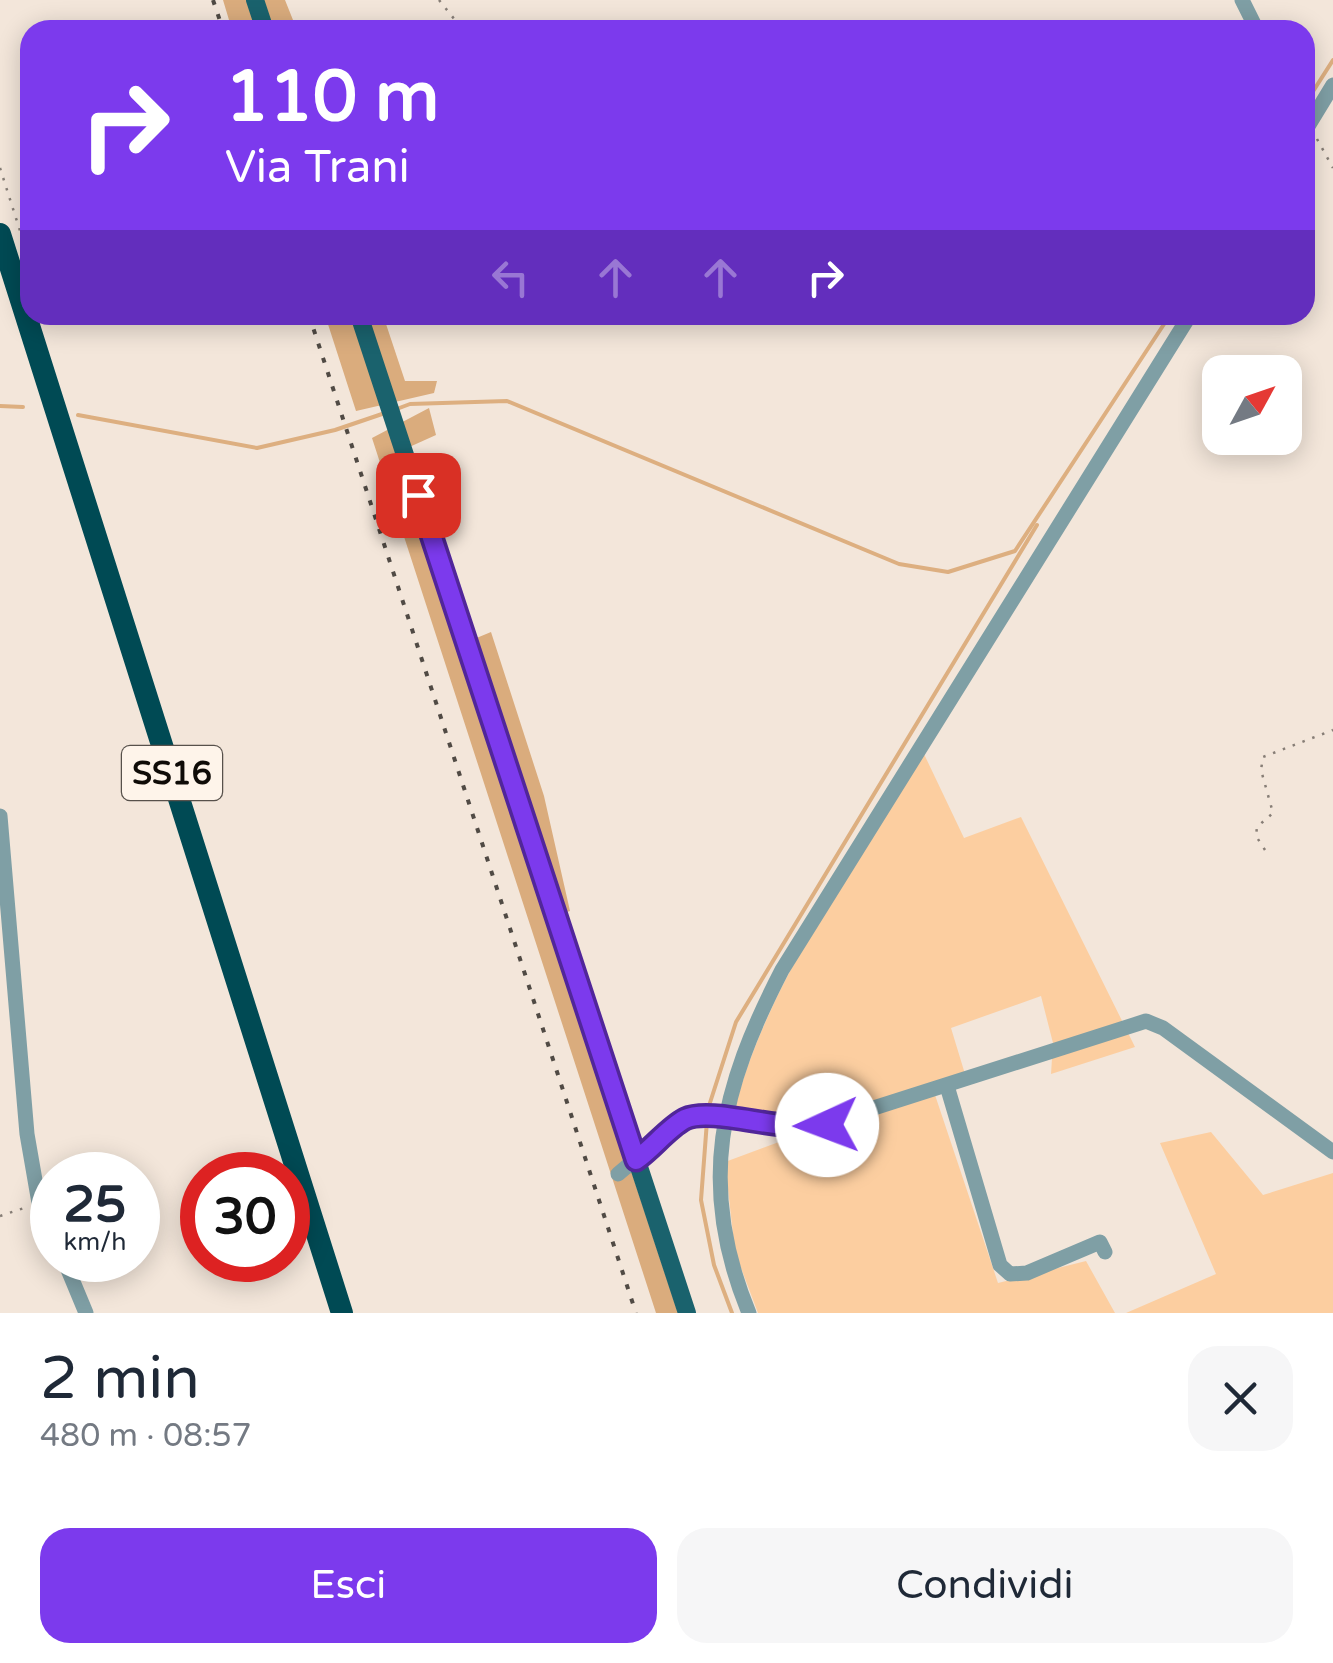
<!DOCTYPE html>
<html lang="it">
<head>
<meta charset="utf-8">
<style>
  :root { --surface:#fff; --page:#f6f6f7; --text:#1f2937; --muted:#747a83; --accent:#7c3aed }
  body { margin:0; font-family:"Varela Round",sans-serif; background:var(--page); color:var(--text); height:100vh; display:flex; flex-direction:column; font-size:38px; white-space:nowrap }
  * { box-sizing:border-box; margin:0 }
  p { font-size:32px; color:var(--muted) }
  .icon { flex:none; width:55px; height:55px; fill:none; stroke:currentColor; stroke-width:2; stroke-linecap:round; stroke-linejoin:round }
  .map { position:relative; height:1313px; overflow:hidden }
  .side { display:flex; flex-direction:column; background:var(--surface); flex:1 }
  .side>* { flex:none }
  .guide { position:absolute; left:20px; top:20px; width:1295px; height:305px; border-radius:30px; box-shadow:0 5px 25px #0003; background:#7c3aed; color:#fff; overflow:hidden }
  .needle { width:65px; rotate:50deg }
  .buttons { position:absolute; left:1202px; top:355px; display:grid; gap:20px }
  .buttons a { display:grid; place-items:center; width:100px; height:100px; border-radius:20px; background:var(--surface); box-shadow:0 5px 25px #0003; font-size:50px }
  .speed { position:absolute; left:30px; top:1152px; display:flex; gap:20px; font-size:50px; font-weight:700; text-align:center }
  .speed>* { display:grid; place-content:center; width:130px; height:130px; border-radius:50%; background:var(--surface); box-shadow:0 5px 25px #0003; line-height:1 }
  .speed small { font-size:25px; font-weight:400 }
  .speed .limit { border:15px solid #d22; background:#fff; color:#111 }
  .pin { position:absolute; display:grid; place-items:center; width:85px; height:85px; color:#fff; margin:-42px; border-radius:20px; box-shadow:0 5px 15px #0006 }
  .me { position:absolute; width:110px; margin:-55px; rotate:268deg; stroke-linejoin:round; filter:drop-shadow(0 0 8px #0008) }
  .turn { display:flex; align-items:center; gap:35px; height:210px; padding:0 40px; font-size:45px }
  .turn .icon { width:130px; height:130px; stroke-width:2.5 }
  .turn b { display:block; font-size:70px; line-height:85px }
  .lanes { display:flex; align-items:center; height:95px; padding:0 40px; background:#0003; justify-content:center; gap:50px; direction:ltr }
  .lanes .off { opacity:.35 }
  .round { display:grid; place-items:center; flex:none; width:105px; height:105px; border-radius:30px; background:var(--page) }
  .overview { display:flex; align-items:center; justify-content:space-between; height:170px; padding:0 40px }
  h1 { font-size:60px; font-weight:600; line-height:75px }
  .button { display:flex; gap:20px; margin-top:auto; padding:20px 40px }
  .button a { flex:1; height:115px; border-radius:30px; background:var(--accent); color:#fff; font-size:40px; font-weight:600; line-height:115px; text-align:center }
  .button a+a { background:var(--page); color:var(--text) }
  .map>svg:first-child { display:block }
</style>
</head>
<body>
<div class="map">
<svg width="1333" height="1313" viewBox="0 0 1333 1313">
  <rect width="100%" height="100%" fill="#f3e6da"/>
  <path fill="#fccea0" d="M924 754 964 838 1021 817 1135 1047 1051 1074 1053 1043 1041 996 951 1028 965 1074 932 1086 998 1283 1086 1261 1115 1313H758L735 1252 725 1162 787 1139 734 1112C767 981 854 868 924 754Z
    M1211 1132 1263 1195 1333 1173V1313H1126L1216 1274 1160 1143Z"/>
  <path fill="#daac7d" d="M223 0H285L297 30H232Z
    M325 315H383L405 381H437L434 393 356 411Z
    M429 408 436 435 396 453 462 644 491 632 544 796 570 911 548 918 678 1313H656L372 438Z"/>
  <g fill="none" stroke-linecap="round" stroke-linejoin="round">
    <path stroke="#ddaf80" stroke-width="4" d="M1305 104 1333 60
      M0 406 23 407
      M394 410 410 404 507 401 899 564 948 572 1015 551 1170 315
      M78 415 257 448 335 430 385 413
      M707 1112 736 1022 1037 525
      M707 1121 701 1200 714 1265 732 1313"/>
    <path stroke="#877e76" stroke-width="2.5" stroke-dasharray="2.5 8" stroke-linecap="butt" d="M439 0 463 30
      M1317 139 1333 168
      M0 168 30 262
      M1265 850 1256 836 1257 827 1273 813 1261 770 1263 757 1333 730
      M0 1216 27 1207"/>
    <path stroke="#7f9fa5" stroke-width="15" d="M1242 0 1257 30
      M1305 131 1333 85
      M0 816 27 1134 39 1203 52 1234
      M947 1086 1000 1265 1010 1274 1027 1273 1100 1242 1105 1252
      M618 1174 675 1126 699 1114 808 1129 1146 1021 1163 1028 1333 1152
      M64 1260 86 1313
      M749 1313C696 1185 721 1088 782 970L1190 315"/>
    <path stroke="#1a626d" stroke-width="18" d="M255 0 265 30
      M359 315 687 1313"/>
    <path stroke="#004a54" stroke-width="22" d="M0 234 342 1313"/>
    <path stroke="#504a44" stroke-width="4" stroke-dasharray="5 10" stroke-linecap="butt" d="M213 0 223 30
      M309 315 636 1313"/>
  </g>
  <g fill="none" stroke-linecap="round" stroke-linejoin="round">
    <g stroke="#51269a" stroke-width="25">
      <path id="route" d="M418 495 636 1160C653 1148 668 1128 685 1119 713 1106 785 1134 827 1125"/>
    </g>
    <use href="#route" stroke="#7c3aed" stroke-width="18"/>
  </g>
  <g text-anchor="middle" stroke-width="8" stroke-linejoin="round" paint-order="stroke">
    <rect fill="#fef4ea" stroke="#57514b" stroke-width="2.5" x="122" y="746" width="100" height="54" rx="8"/>
    <g font-size="32" font-weight="bold" fill="#0f0b07">
      <text x="172" y="784">SS16</text>
    </g>
  </g>
</svg>
<div class="buttons">
<a><svg class="needle" viewBox="-14 -14 28 28"><path d="M0-13l5 13h-10z" fill="#e53935"/><path d="M0 13l5-13h-10z" fill="#747a83"/></svg></a>
</div>
<div class="speed"><div>25<small>km/h</small></div><div class="limit">30</div></div>
<div class="pin" style="left:418px;top:495px;background:#d93025"><svg class="icon" aria-label="arrive" viewBox="0 0 24 24"><path d="M6 21V4h12l-3 4 3 4H6"/></svg></div>
<svg class="me" style="left:827px;top:1125px" viewBox="-20 -20 40 40"><circle r="19" fill="#fff"/><path d="M0-13L10 11 0 6-10 11z" fill="#7c3aed"/></svg>
<div class="guide">
<div class="turn"><svg class="icon" aria-label="right" viewBox="0 0 24 24"><path d="M7 20v-9h11M14 6l5 5-5 5"/></svg><div><b>110 m</b>Via Trani</div></div>
<div class="lanes"><svg class="icon off" aria-label="left" viewBox="0 0 24 24"><path d="M17 20v-9H6M10 6l-5 5 5 5"/></svg><svg class="icon off" aria-label="ahead" viewBox="0 0 24 24"><path d="M12 20V5M6 11l6-6 6 6"/></svg><svg class="icon off" aria-label="ahead" viewBox="0 0 24 24"><path d="M12 20V5M6 11l6-6 6 6"/></svg><svg class="icon" aria-label="right" viewBox="0 0 24 24"><path d="M7 20v-9h11M14 6l5 5-5 5"/></svg></div>
</div>
</div>
<section class="side">
<div class="overview"><div><h1>2 min</h1><p>480 m · 08:57</p></div><a class="round"><svg class="icon" aria-label="close" viewBox="0 0 24 24"><path d="M6 6l12 12M18 6L6 18"/></svg></a></div>
<div class="button"><a>Esci</a><a>Condividi</a></div>
</section>
</body>
</html>
